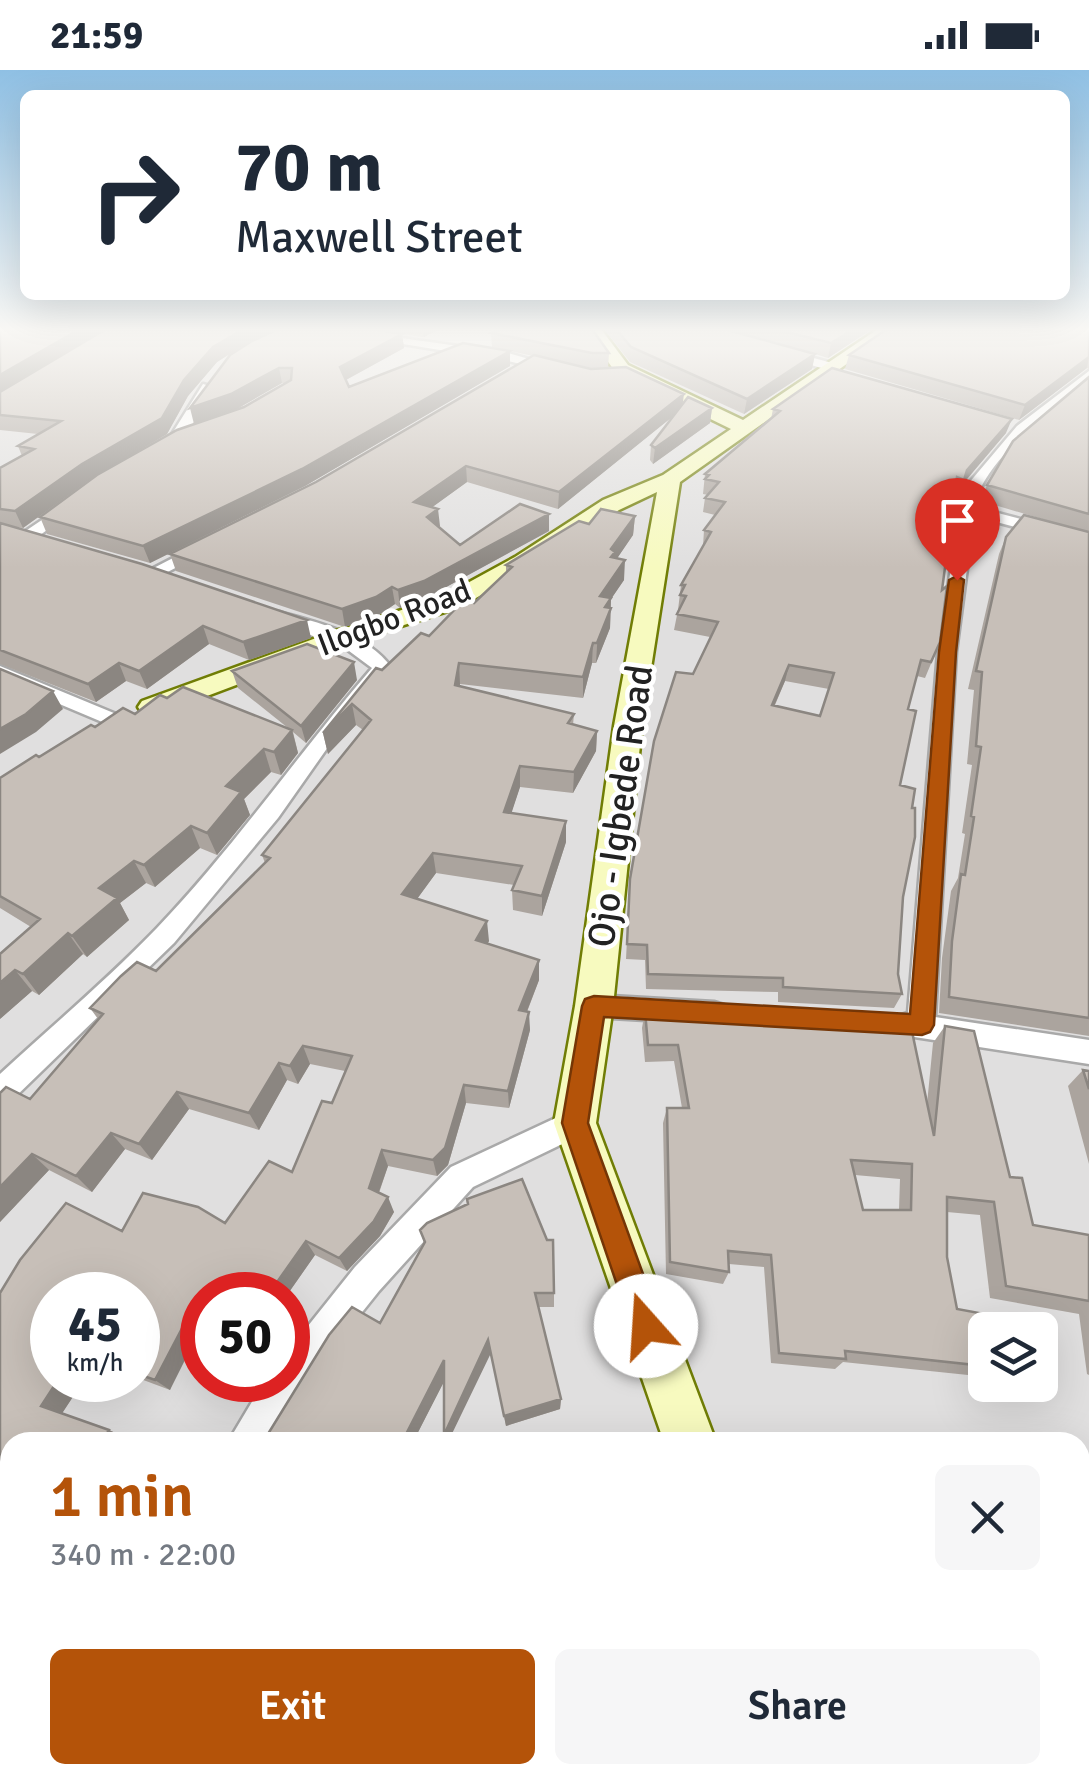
<!DOCTYPE html>
<html lang="en">
<head>
<meta charset="utf-8">
<style>
  :root { --surface:#fff; --page:#f6f6f7; --text:#1f2937; --muted:#747a83; --accent:#b45309 }
  body { margin:0; font-family:Signika,sans-serif; background:var(--page); color:var(--text); height:100vh; display:flex; flex-direction:column; font-size:38px; white-space:nowrap }
  * { box-sizing:border-box; margin:0 }
  p { font-size:32px; color:var(--muted) }
  .icon { flex:none; width:55px; height:55px; fill:none; stroke:currentColor; stroke-width:2; stroke-linecap:round; stroke-linejoin:round }
  .map { position:relative; flex:1; overflow:hidden }
  .panel { position:absolute; left:0px; top:1362px; width:1090px; height:352px; display:flex; flex-direction:column; background:var(--surface); border-radius:30px 30px 0 0; box-shadow:0 10px 40px #0002 }
  .panel>* { flex:none }
  .banner { position:absolute; left:20px; top:20px; width:1050px; height:210px; border-radius:15px; box-shadow:0 10px 40px #0002; background:#fff; color:var(--text); overflow:hidden }
  .controls { position:absolute; left:968px; top:1242px; display:grid; gap:20px }
  .controls a { display:grid; place-items:center; width:90px; height:90px; border-radius:15px; background:var(--surface); box-shadow:0 10px 40px #0002; font-size:50px }
  .speed { position:absolute; left:30px; top:1202px; display:flex; gap:20px; font-size:50px; font-weight:700; text-align:center }
  .speed>* { display:grid; place-content:center; width:130px; height:130px; border-radius:50%; background:var(--surface); box-shadow:0 10px 40px #0002; line-height:1 }
  .speed small { font-size:25px; font-weight:400 }
  .speed .limit { border:15px solid #d22; background:#fff; color:#111 }
  .pin { position:absolute; display:grid; place-items:center; width:85px; height:85px; color:#fff; margin:-102px -42px; border-radius:50% 50% 50% 0; rotate:-45deg; box-shadow:0 0 10px #0007 }
  .pin .icon { rotate:45deg }
  .me { position:absolute; width:110px; margin:-55px; rotate:341deg; stroke-linejoin:round; filter:drop-shadow(0 0 8px #0008) }
  .turn { display:flex; align-items:center; gap:35px; height:210px; padding:0 50px; font-size:45px }
  .turn .icon { width:130px; height:130px; stroke-width:2.5 }
  .turn b { display:block; font-size:70px; line-height:85px }
  .round { display:grid; place-items:center; flex:none; width:105px; height:105px; border-radius:15px; background:var(--page) }
  .summary { display:flex; align-items:center; justify-content:space-between; height:170px; padding:0 50px }
  h1 { font-size:60px; font-weight:600; line-height:75px; color:var(--accent) }
  .cta { display:flex; gap:20px; margin-top:auto; padding:20px 50px }
  .cta a { flex:1; height:115px; border-radius:15px; background:var(--accent); color:#fff; font-size:40px; font-weight:600; line-height:115px; text-align:center }
  .cta a+a { background:var(--page); color:var(--text) }
  .status { display:flex; justify-content:space-between; align-items:center; height:70px; padding:0 50px; background:var(--surface); direction:ltr }
  .status svg { height:28px; fill:currentColor }
  .map>svg:first-child { display:block }
</style>
</head>
<body>
<div class="status"><b>21:59</b><svg viewBox="0 0 49 12"><path d="M0 12V9h3v3zM5 12V6h3v6zM10 12V3h3v9zM15 12V0h3v12zM26 1h20v11H26zM47 4h2v5h-2z"/></svg></div>
<div class="map">
<svg width="1089" height="1713" viewBox="0 0 1089 1713">
  <rect width="100%" height="100%" fill="#f2efe9"/>
  <path fill="#e0dfdf" fill-rule="evenodd" d="M0 259H1089V1713H0ZM52 1225H138V1310H52ZM202 1225H288V1310H202ZM985 1260H1040V1315H985ZM10 1372H1080V1705H10Z"/>
  <g fill="none" stroke-linecap="round" stroke-linejoin="round">
    <g stroke="#a9a9a9" stroke-width="5">
      <path id="minor" d="M310 259H337L508 283 564 299 558 303 508 291Z
        M780 279 836 294 838 297 832 301 776 285Z
        M1089 301V311C1054 339 981 391 975 437L1089 467V477L974 446 956 582 935 947 1089 970V994L908 966 898 962 894 954 898 946 908 943 938 582 963 420 1017 356Z
        M203 314 213 317C199 341 183 386 150 384V378L170 367Z
        M67 433 80 436 36 468H24V462Z
        M200 474 206 476V482L158 507 144 503Z
        M279 542C317 552 368 564 392 598L335 667 278 748 174 873 10 1032 0 1036V1004C52 956 108 909 157 858 235 776 299 683 372 598L345 578 273 551 270 547Z
        M0 596 121 646 124 650 121 654H107L0 609Z
        M594 925 714 932 724 935 728 943 724 951 714 954 594 947 585 944 581 936 585 928Z
        M575 1039 585 1043 590 1053 585 1063 473 1117 379 1221 299 1321 267 1372H228L265 1310H288V1281L355 1197 451 1097Z
        M44 1705H90L87 1713H41Z"/>
    </g>
    <g stroke="#707d05" stroke-width="5">
      <path id="secondary" d="M585 259H601L628 295 743 350 878 259H896L680 412 642 656 613 936 596 1053 716 1372H664L554 1053 575 936 614 656 657 422 619 440 531 497 460 537 348 573 162 643H142L138 637 142 631 330 563 442 527 515 487 603 430 663 405 731 359 616 303Z
        M833 1705H896L899 1713H836Z"/>
    </g>
    <use href="#minor" fill="#fff" fill-rule="evenodd"/>
    <use href="#secondary" fill="#f7fabf" fill-rule="evenodd"/>
  </g>
  <path fill="#aba49e" fill-rule="evenodd" d="M0 259H439L424 267 402 264 404 278 346 310 349 317 510 281V296L305 416 150 493 47 464 40 447 96 406 23 458 8 456 311 568 249 590 209 574 147 619 126 611 96 632 0 594V398L22 386 18 376 38 364 0 360ZM249 272 235 340 282 313H286L244 337 98 405 167 364 188 326 217 292Z
    M604 259H872L828 288 815 284 812 299 744 344 630 292Z
    M1089 259V299L1087 298 1019 350 845 299 849 285Z
    M491 263 609 283 608 298 682 334 712 338 710 353 653 394 650 390 651 375 672 347 558 439 467 412 432 437 438 439V457L460 475 549 461 426 528 400 538 395 534 379 545 345 557 176 501 170 484 316 412 533 286 492 277Z
    M1089 307V966L939 943 942 888 951 821 958 808 965 764 962 763 972 695 967 694 974 620 968 619 999 484 1006 467 1059 454 981 431 987 415Z
    M773 339 1006 363 962 414 959 424 955 423 942 520 940 572 925 608 917 606 908 639 900 715 912 738 903 827 898 904 902 924 894 938 778 932V922L646 919 645 890 626 889 630 809 693 604 710 567 674 560 678 540 681 515 703 476 704 460 715 445 703 442 705 428 708 425 703 424 705 404 771 349ZM785 611 829 619 820 646 775 635Z
    M635 446 633 465 617 488 624 510 611 529 610 558 596 593H592L583 628 460 614V616L574 644 573 655 597 661 596 681 573 723 520 717 511 743 566 751V772L542 846 513 840 512 820 514 815 436 803 417 829 489 871 487 874 539 910 527 942 530 960 509 1038 466 1033 448 1095 437 1106 388 1096 379 1123 394 1142 380 1166 347 1201 315 1185 287 1225H202L170 1320 138 1308V1225L52 1310H84L62 1343 109 1360 126 1368 10 1372V1559H0V1223L122 1161 225 1153 292 1102 332 1033 345 1001 310 994 298 1014 287 1010 259 1060 189 1039 152 1090 125 1079 92 1122 49 1100 0 1152V1023L30 1029 98 949 90 938 156 901 265 793 262 785 363 660 356 655 328 684 323 663 382 600 474 533 506 503V495L589 454Z
    M232 601 357 610 306 673 293 662 298 683 281 705 271 702 244 729 250 745 217 785 200 778 155 817 146 813 120 833 129 850 87 887 83 884 39 925 32 921 0 949 31 857 0 838V708L95 657 135 644 167 628 288 658 238 618Z
    M645 941 927 1034 933 973 945 956 1010 1107 1033 1155 1089 1165V1305L1087 1304 1079 1244 990 1228 980 1145 947 1142V1187L957 1239 985 1260V1315L969 1311 968 1305 843 1292 835 1299 771 1293 764 1197 729 1194V1202L723 1214 666 1204 663 1053 667 1038H682L674 991 645 992 642 958ZM855 1105 900 1109 899 1140H863Z
    M1083 1000 1089 1001V1094L1068 1016Z
    M420 1160 554 1223V1237H538L561 1329 560 1339 506 1356 491 1283 444 1311 413 1372H263L380 1253 424 1173Z
    M986 1315H1016L1007 1320Z
    M1080 1431 1089 1552H1080Z
    M1089 1608V1713H1033L1029 1705H1080V1612Z"/>
  <path fill="#8b8681" d="M80 259H109L0 324V305Z
    M244 259H282L244 275 217 292 188 326 167 364 89 410 23 458 15 441 184 310 213 277Z
    M423 259H439L424 267Z
    M854 259H872L828 288 831 273Z
    M402 264 404 278 342 312 340 297Z
    M510 281V296L305 416 150 493 143 476Z
    M815 284 812 299 744 344 747 329Z
    M1089 287 1087 298 1019 350 1025 335Z
    M279 298 282 313 235 340 194 354 190 338Z
    M684 324 682 339 558 439 559 422Z
    M712 338 710 353 653 394 655 378Z
    M1012 349 1006 363 962 415 967 400Z
    M466 396 467 412 416 449 414 432Z
    M438 439 440 456 429 464 427 447Z
    M549 444V461L426 528 400 538 398 520Z
    M635 446 633 465 614 493 613 502 611 479Z
    M625 490 624 510 611 529 610 558 596 593 600 526Z
    M392 517 395 534 379 545 345 557 342 539Z
    M307 550 311 568 249 590 243 572Z
    M203 556 209 574 147 619 139 601Z
    M593 573 592 593 583 628V607Z
    M354 592 357 610 306 673 301 656Z
    M119 593 126 611 96 632 88 614Z
    M459 593 460 614 457 635 455 615Z
    M789 595 785 611 768 650 772 635Z
    M53 621 63 639 36 662 0 684V659Z
    M352 634 356 655 328 684 323 663Z
    M292 660 298 683 281 705 274 682Z
    M597 661 596 681 573 723 574 702Z
    M264 679 271 702 244 729 250 745 217 785 207 763 226 716Z
    M520 696V717L505 763 504 742Z
    M566 751V772L542 846V826Z
    M191 756 200 778 155 817 144 795Z
    M433 783 436 803 406 844 402 824Z
    M134 791 146 813 120 833 129 850 87 887 72 866 99 818Z
    M487 851 489 871 478 890 476 870Z
    M68 863 83 884 39 925 23 904Z
    M539 890V910L520 959 519 940Z
    M15 900 32 921 0 949V913Z
    M529 942 530 960 509 1038 508 1021Z
    M303 976 310 994 298 1014 290 996Z
    M279 993 287 1010 259 1060 249 1043Z
    M464 1015 466 1033 448 1095 437 1106 433 1090Z
    M177 1022 189 1039 152 1090 139 1074Z
    M111 1063 125 1079 92 1122 76 1106Z
    M382 1080 388 1096 375 1133 369 1118Z
    M32 1084 49 1100 0 1152V1117Z
    M388 1127 394 1142 380 1166 347 1201 339 1188Z
    M306 1171 315 1185 287 1225H268Z
    M201 1222 204 1225H202V1256L170 1320 155 1310Z
    M488 1270 491 1283 448 1372 444 1365Z
    M444 1290 449 1302 413 1372H402Z
    M58 1310H84L61 1345 41 1336Z
    M561 1329 560 1339 506 1356 504 1346Z
    M109 1360 126 1368 124 1372H102Z
    M10 1534V1559H0V1553Z
    M0 1604 10 1609V1613L0 1632Z
    M361 1705H368L365 1713H358Z"/>
  <path fill="#c7bfb8" stroke="#8b8681" stroke-width="2.5" fill-rule="evenodd" d="M0 259H80L0 305Z
    M106 259H244L213 277 184 310 162 348 82 394 15 441 0 439V398L34 379 18 376 61 351 0 345V322Z
    M278 259H374L402 264 340 297 349 317 463 273 510 281 302 399 143 476 40 447 97 405 177 360 244 337 291 310 292 298H279L231 324 190 338 230 285 252 271Z
    M502 259H592L609 283H592L491 263Z
    M616 259H724L815 284 747 329 631 277Z
    M774 259H854L831 273Z
    M887 259H1089V287L1025 335 849 285Z
    M534 285 591 299 626 297 684 324 559 422 466 396 414 432 438 439 427 447 460 475 520 434 549 444 424 511 398 520 392 517 376 527 342 539 170 484 316 412Z
    M832 298 1012 349 967 400 964 410 957 407 942 520 947 516 940 572 931 592 921 590 908 639 916 641 900 715 915 719 912 738H915V767L903 827 898 904 902 924 783 917V908L648 904 647 875 627 874 630 809 654 671 676 602 693 604 718 552 677 544 686 526 680 525 685 515H681L711 462 704 460 725 432 705 428 719 412 705 409 709 405 705 404 780 341 773 339ZM789 595 834 603 820 646 772 635Z
    M1089 307V444L987 415 1013 371Z
    M688 327 712 338 655 378 651 375Z
    M601 439 635 446 611 479 615 482 611 487 625 490 600 526 611 528 605 537 611 538 597 573H593L583 607 459 593 455 615 574 644 568 653 597 661 574 702 520 696 504 742 566 751 542 826 512 820 522 796 433 783 402 824 487 851 476 870 539 890 519 940 529 942 508 1021 464 1015 445 1078 433 1090 382 1080 369 1118 388 1127 374 1151 339 1188 306 1171 268 1225H206L201 1222 155 1310 138 1304V1225H52V1310H58L41 1336 109 1360 102 1372H10V1534L0 1553V1223L20 1190 66 1133 122 1161 143 1123 198 1137 225 1153 269 1091 292 1102 322 1031 332 1033 352 986 303 976 290 996 279 993 249 1043 177 1022 139 1074 111 1063 76 1106 32 1084 0 1117V1023L6 1017 30 1029 103 944 90 938 121 906 137 892 156 901 270 788 262 785 371 650 352 634 323 663 376 598 382 600 421 563 429 566 464 530 474 533 512 497 506 495 579 451 589 454Z
    M1024 445 1089 462V948L949 927 952 871 961 804 965 805 974 747 971 746 981 677 976 676 982 602 976 601 1006 467Z
    M0 453 142 494 307 550 243 572 203 556 139 601 119 593 88 614 0 580Z
    M307 574 354 592 301 656 232 601Z
    M0 599 53 621 26 644 0 659Z
    M183 617 292 660 274 682 264 679 226 716 241 722 207 763 191 756 144 795 134 791 99 818 117 828 72 866 68 863 23 904 15 900 0 913V884L40 849 0 826V708L36 685 39 687 91 655 95 657 123 638 135 644 160 625 167 628Z
    M645 941H744L910 952 934 1066 945 956 974 961 1010 1107 1022 1108 1033 1155 1089 1165V1231L1006 1216 994 1132 947 1127V1187L957 1239 1017 1250 1019 1260H985V1302L984 1296 845 1281 846 1289 779 1283 771 1185 728 1181 729 1202 670 1192 667 1038H689L678 975H648ZM851 1090 912 1094 911 1140H863Z
    M1083 1000 1089 1001V1019Z
    M522 1109 547 1170H553L554 1223H535L561 1329 504 1346 488 1270 444 1365V1290L402 1372H263L329 1265 352 1237 380 1253 425 1172 420 1160 427 1153 468 1134 467 1129Z
    M1080 1431 1089 1446V1552L1080 1536Z
    M1089 1625V1713H1057L1053 1705H1080V1630Z
    M171 1705H361L358 1713H167Z
    M429 1705H678L681 1713H430Z"/>
  <linearGradient id="sky" x2="0" y2="1"><stop stop-color="#8fc0e4"/><stop offset="0.52" stop-color="#f9f8f5"/><stop offset="1" stop-color="#f9f8f5" stop-opacity="0"/></linearGradient>
  <rect width="1089" height="498" fill="url(#sky)"/>
  <path fill="#b45309" stroke="#753606" stroke-width="2.5" d="M957 506 964 510 956 582 934 955 930 962 922 965 604 947 588 1053 662 1256 657 1267 646 1271 635 1267 631 1256 562 1053 582 936 585 929 594 926 910 944 939 582 949 510Z"/>
  <g text-anchor="middle" stroke-width="9" stroke-linejoin="round" paint-order="stroke">
    <g font-size="32" fill="#222" stroke="#fff">
      <text transform="translate(394 547) rotate(-21)" y="11">Ilogbo Road</text>
    </g>
    <g font-size="38" fill="#222" stroke="#fff">
      <text transform="translate(620 736) rotate(-82)" y="13">Ojo - Igbede Road</text>
    </g>
  </g>
</svg>
<div class="controls">
<a><svg class="icon" aria-label="layers" viewBox="0 0 24 24"><path d="M12 4l9 5-9 5-9-5zM3 14l9 5 9-5"/></svg></a>
</div>
<div class="speed"><div>45<small>km/h</small></div><div class="limit">50</div></div>
<div class="pin" style="left:957px;top:510px;background:#d93025"><svg class="icon" aria-label="arrive" viewBox="0 0 24 24"><path d="M6 21V4h12l-3 4 3 4H6"/></svg></div>
<svg class="me" style="left:646px;top:1256px" viewBox="-20 -20 40 40"><circle r="19" fill="#fff"/><path d="M0-13L10 11 0 6-10 11z" fill="#b45309"/></svg>
<div class="banner">
<div class="turn"><svg class="icon" aria-label="right" viewBox="0 0 24 24"><path d="M7 20v-9h11M14 6l5 5-5 5"/></svg><div><b>70 m</b>Maxwell Street</div></div>
</div>
<section class="panel">
<div class="summary"><div><h1>1 min</h1><p>340 m · 22:00</p></div><a class="round"><svg class="icon" aria-label="close" viewBox="0 0 24 24"><path d="M6 6l12 12M18 6L6 18"/></svg></a></div>
<div class="cta"><a>Exit</a><a>Share</a></div>
</section>
</div>
</body>
</html>
